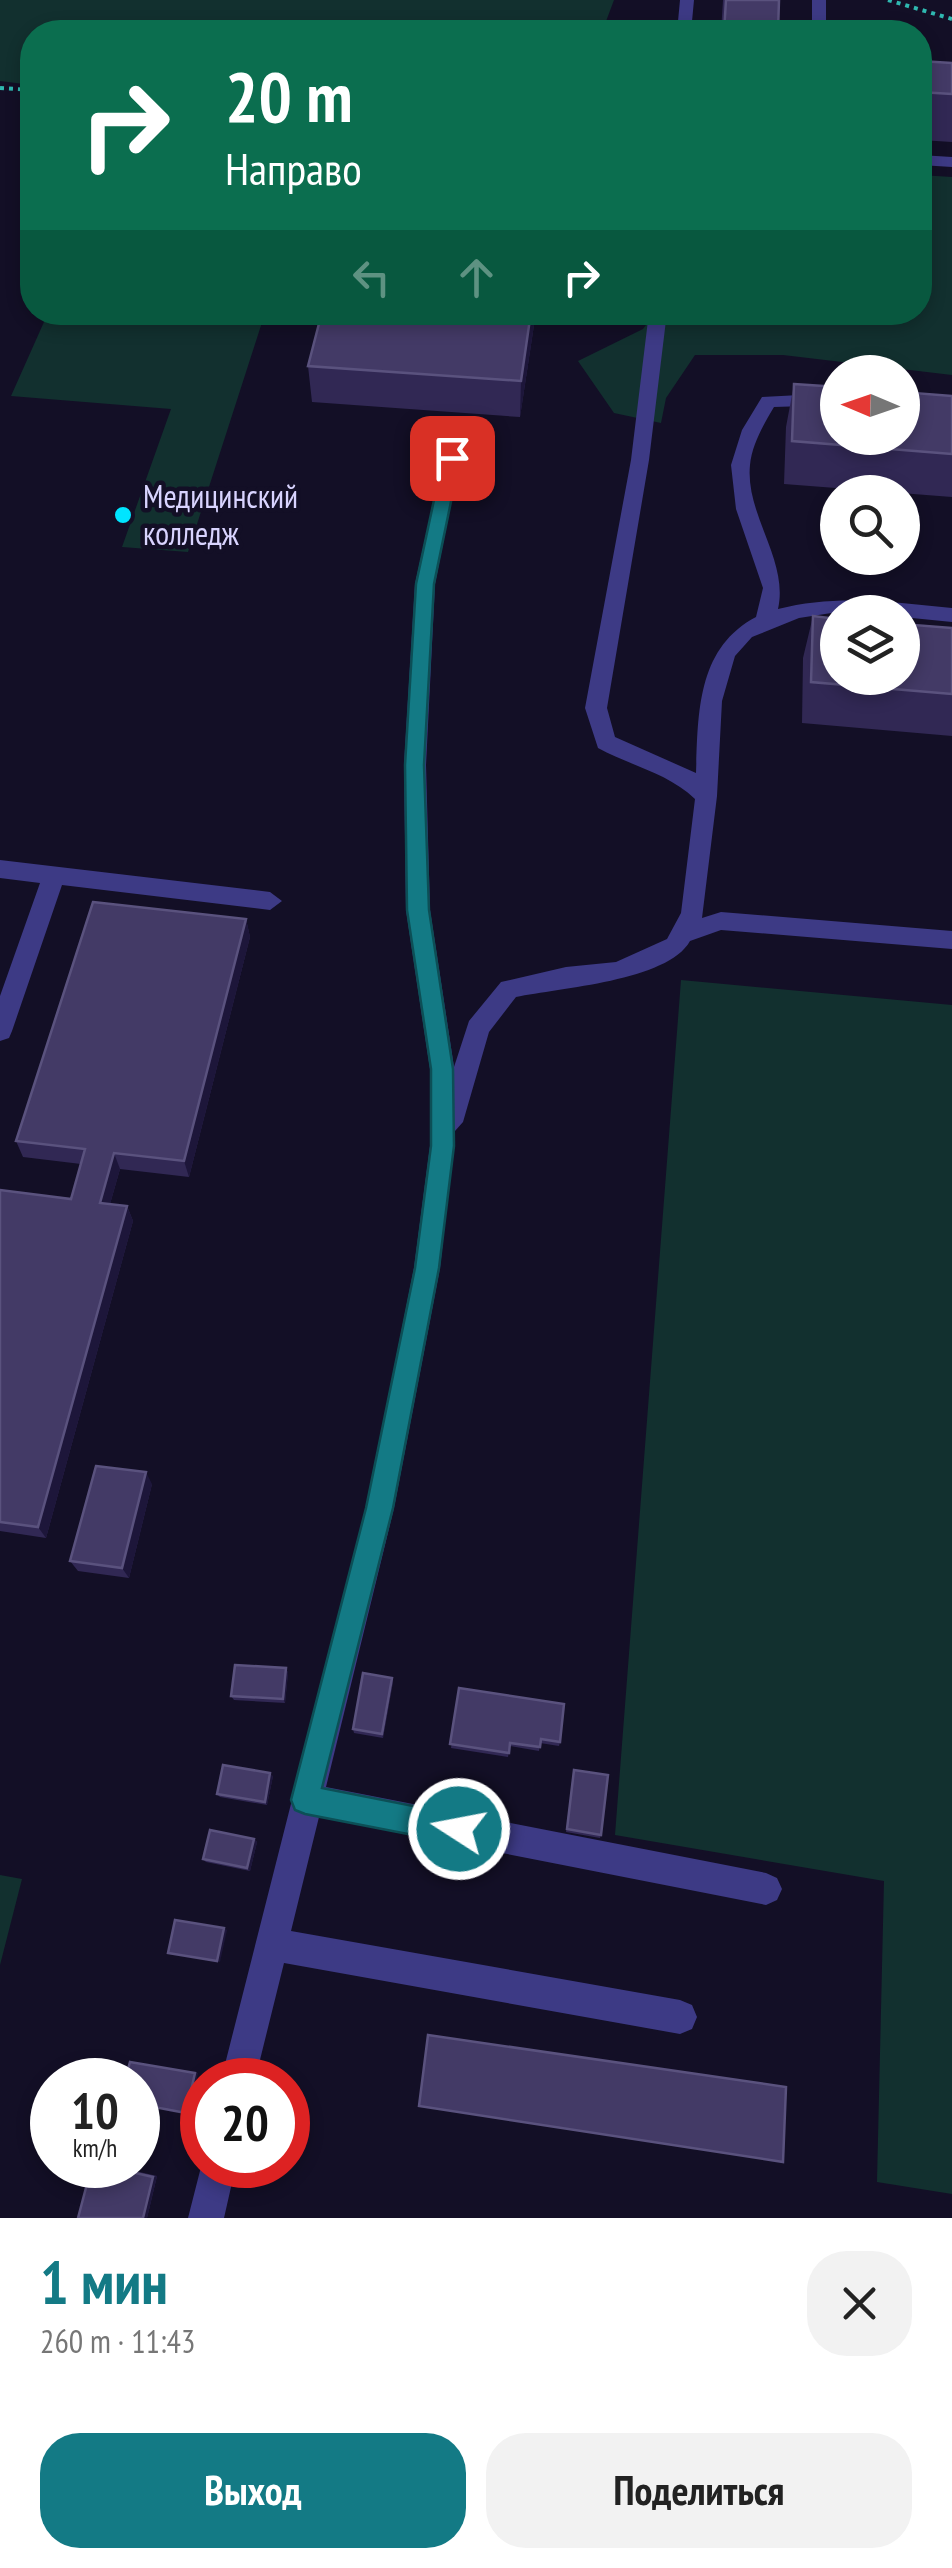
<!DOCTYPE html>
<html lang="ru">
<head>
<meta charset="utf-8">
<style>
  :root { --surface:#fff; --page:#f2f2f2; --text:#222; --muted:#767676; --accent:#137a85 }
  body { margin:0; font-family:"PT Sans Narrow",sans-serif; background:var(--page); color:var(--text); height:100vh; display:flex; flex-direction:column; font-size:38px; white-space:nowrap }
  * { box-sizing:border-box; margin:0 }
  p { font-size:32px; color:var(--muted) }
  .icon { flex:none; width:55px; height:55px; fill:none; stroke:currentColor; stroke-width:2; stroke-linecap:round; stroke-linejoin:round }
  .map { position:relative; height:2218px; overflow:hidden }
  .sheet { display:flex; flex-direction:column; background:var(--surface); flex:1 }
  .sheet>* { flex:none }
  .guide { position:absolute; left:20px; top:20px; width:912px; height:305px; border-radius:40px; box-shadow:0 5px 15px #0003; background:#0b6e4f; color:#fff; overflow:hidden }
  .needle { width:65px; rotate:272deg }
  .buttons { position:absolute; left:820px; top:355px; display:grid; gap:20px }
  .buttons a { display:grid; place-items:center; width:100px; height:100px; border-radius:50%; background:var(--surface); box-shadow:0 5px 15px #0003; font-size:50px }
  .speed { position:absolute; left:30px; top:2058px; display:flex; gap:20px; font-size:50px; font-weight:700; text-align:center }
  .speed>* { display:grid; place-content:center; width:130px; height:130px; border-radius:50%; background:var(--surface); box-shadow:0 5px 15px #0003; line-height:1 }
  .speed small { font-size:25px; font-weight:400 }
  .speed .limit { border:15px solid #d22; background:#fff; color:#111 }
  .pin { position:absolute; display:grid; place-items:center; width:85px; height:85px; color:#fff; margin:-42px; border-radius:20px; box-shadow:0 5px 15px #0006 }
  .me { position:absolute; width:110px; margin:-55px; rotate:281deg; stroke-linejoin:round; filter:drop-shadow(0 0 8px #0008) }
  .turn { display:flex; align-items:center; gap:35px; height:210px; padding:0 40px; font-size:45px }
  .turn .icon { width:130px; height:130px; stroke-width:2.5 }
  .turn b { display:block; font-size:70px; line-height:85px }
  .lanes { display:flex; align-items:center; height:95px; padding:0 40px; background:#0003; justify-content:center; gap:50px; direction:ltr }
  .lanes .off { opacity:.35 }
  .round { display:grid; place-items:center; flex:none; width:105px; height:105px; border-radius:40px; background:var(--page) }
  .head { display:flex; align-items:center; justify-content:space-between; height:170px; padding:0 40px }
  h1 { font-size:60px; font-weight:700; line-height:75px; color:var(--accent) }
  .button { display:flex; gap:20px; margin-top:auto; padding:20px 40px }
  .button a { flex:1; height:115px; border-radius:40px; background:var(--accent); color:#fff; font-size:40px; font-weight:700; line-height:115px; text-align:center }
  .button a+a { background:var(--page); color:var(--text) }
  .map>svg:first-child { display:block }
</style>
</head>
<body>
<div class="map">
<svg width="952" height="2218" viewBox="0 0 952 2218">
  <rect width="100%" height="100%" fill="#130f26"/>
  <path fill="#12302f" d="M0 0H614L602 32H32V85L0 81Z
    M920 175 952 177V375L783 355H695L666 398 661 423 614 413 578 361 643 329 655 313 920 312Z
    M48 313H265L188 552 122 547 171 409 11 396Z
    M681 980 952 1005V2194L877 2182 884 1881 615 1835Z
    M0 1875 22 1879 0 1965Z"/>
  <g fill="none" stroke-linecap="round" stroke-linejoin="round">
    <path stroke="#2fb8b0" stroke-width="4" stroke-dasharray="4 5" stroke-linecap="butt" d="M888 0 952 19
      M0 88 32 90"/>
    <path fill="#3d3a85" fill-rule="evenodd" d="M680 0H694L691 32H677Z
      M812 0H826V32H812Z
      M920 155 952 157V167L920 165Z
      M649 312H667L649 460 607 708 615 737 696 773C698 713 697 648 756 617L763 588 736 509 731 465 742 430 762 397 838 393V405L774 407C764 424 752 444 750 465 745 515 789 560 778 609 835 594 894 602 952 608V622L902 617V612H838L799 618 752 637 735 656 722 701 717 796 702 918 721 912 952 931V949L721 930 690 941C668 981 559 988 516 997L489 1032 463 1122 455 1131 440 1268 394 1508 326 1787 766 1873 777 1878 782 1889 777 1900 766 1905 319 1817 291 1931 680 2000 692 2005 697 2017 692 2029 680 2034 284 1963 255 2080H221L366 1508 414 1268 430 1146V1069L406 910 404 765 415 584 444 454 451 452 460 458 435 584 426 765 430 910 454 1067 469 1021 501 982 566 967 616 962 667 939 681 913 695 799C668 773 631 766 598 748L585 708 631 460Z
      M0 860 270 892 282 901 270 910 62 885 12 1031 9 1038 0 1041V996L40 883 0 878Z
      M202 2163 236 2165 224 2218H188Z"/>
  </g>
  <path fill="#312854" d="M723 0H779L778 32H721Z
    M920 61 952 63V142L920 140Z
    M536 312 520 417 312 402 308 366Z
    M794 384 952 396V497L784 484 786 427Z
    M813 616 952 628V736L802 723 803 658Z
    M246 919 250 937 189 1177 120 1169 110 1204 127 1206 133 1221 46 1538 0 1531V1190L71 1199 81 1164 23 1157 16 1141Z
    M152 1484 129 1578 78 1571 70 1561Z
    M286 1668 288 1673 285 1703 234 1700 231 1696Z
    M392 1678 393 1682 383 1738 354 1733 353 1729Z
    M459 1688 560 1742 559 1746 540 1743 539 1751 510 1746 508 1757 451 1748Z
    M573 1773 601 1835 600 1838 566 1832Z
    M273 1776 267 1805 220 1797 217 1794Z
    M254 1839 257 1842 250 1871 206 1862 203 1859Z
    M92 2165H109L157 2176 147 2218Z"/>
  <path fill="#1d163a" d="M531 312H536L520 417 521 381Z
    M246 919 250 937 189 1177 184 1161Z
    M114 1153 120 1169 106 1218 100 1203Z
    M127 1206 133 1221 46 1538 38 1527Z
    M146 1472 152 1484 129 1578 122 1568Z
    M286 1668 288 1673 285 1703 283 1699Z
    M392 1678 393 1682 383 1738 382 1734Z
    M270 1773 273 1776 267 1805 265 1802Z
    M254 1839 257 1842 250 1871 247 1868Z
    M224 1928 227 1930 220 1962 217 1961Z
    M195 2073H198L190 2112 186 2113Z
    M157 2176 147 2218H143L153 2177Z"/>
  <path fill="#433a66" stroke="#5a527e" stroke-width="2.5" d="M726 0H779L778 32H724Z
    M920 61 952 63V94L920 92Z
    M322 312H531L521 381 308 366Z
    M794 384 838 387V438H902V392L952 396V454L792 441Z
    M813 616 838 619V678H902V624L952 628V694L811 682Z
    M93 902 246 919 184 1161 114 1153 100 1203 127 1206 38 1527 0 1522V1190L71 1199 85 1149 16 1141Z
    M96 1466 146 1472 122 1568 70 1561Z
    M235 1665 286 1668 283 1699 231 1696Z
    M363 1673 392 1678 382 1734 353 1729Z
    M459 1688 564 1704 560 1742 541 1739 540 1747 510 1743 509 1753 450 1744Z
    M223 1765 270 1773 265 1802 217 1794Z
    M574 1770 608 1775 601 1835 567 1829Z
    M210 1830 254 1839 247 1868 203 1859Z
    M175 1920 224 1928 217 1961 168 1953Z
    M428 2035 786 2087 783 2162 419 2106Z
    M130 2062 195 2073 186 2113 138 2104V2080H125Z
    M92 2165H100L153 2177 143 2218H78Z"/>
  <path fill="#137a85" stroke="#0c4f56" stroke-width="2.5" d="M452 453 460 458 434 584 424 765 429 910 453 1069 454 1146 439 1268 393 1508 322 1788 459 1815 469 1819 473 1829 469 1839 459 1844 305 1814 295 1810 291 1800 366 1508 415 1268 431 1146V1069L407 910 405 765 416 584 443 458Z"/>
  <circle fill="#00e5ff" stroke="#130f26" stroke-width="4" cx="123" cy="515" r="10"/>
  <g text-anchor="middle" stroke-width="9" stroke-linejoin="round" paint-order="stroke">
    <g font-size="32" fill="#d9d4ff" stroke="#130f26" text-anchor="start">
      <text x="143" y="508">Медицинский<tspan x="143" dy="37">колледж</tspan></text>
    </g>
  </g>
</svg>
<div class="buttons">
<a><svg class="needle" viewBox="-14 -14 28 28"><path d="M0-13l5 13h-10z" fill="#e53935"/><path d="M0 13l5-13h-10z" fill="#767676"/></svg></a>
<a><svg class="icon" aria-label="search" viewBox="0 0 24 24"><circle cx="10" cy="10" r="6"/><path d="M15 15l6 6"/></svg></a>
<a><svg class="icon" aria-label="layers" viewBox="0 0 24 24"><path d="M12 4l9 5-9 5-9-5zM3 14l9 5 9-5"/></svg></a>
</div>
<div class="speed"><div>10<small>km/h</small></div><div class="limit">20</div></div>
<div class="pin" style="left:452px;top:458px;background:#d93025"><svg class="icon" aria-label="arrive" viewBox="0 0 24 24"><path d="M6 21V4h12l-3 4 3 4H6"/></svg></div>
<svg class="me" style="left:459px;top:1829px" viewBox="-20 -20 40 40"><circle r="17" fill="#137a85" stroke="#fff" stroke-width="3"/><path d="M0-11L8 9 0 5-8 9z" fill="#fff"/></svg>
<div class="guide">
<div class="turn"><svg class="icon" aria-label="right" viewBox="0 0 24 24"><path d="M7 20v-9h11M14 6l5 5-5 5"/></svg><div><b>20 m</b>Направо</div></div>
<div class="lanes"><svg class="icon off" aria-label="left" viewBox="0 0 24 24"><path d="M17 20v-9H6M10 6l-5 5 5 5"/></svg><svg class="icon off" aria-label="ahead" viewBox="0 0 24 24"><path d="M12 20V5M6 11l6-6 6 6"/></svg><svg class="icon" aria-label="right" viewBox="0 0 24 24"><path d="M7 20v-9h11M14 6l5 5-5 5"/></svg></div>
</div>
</div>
<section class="sheet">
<div class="head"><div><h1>1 мин</h1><p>260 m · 11:43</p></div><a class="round"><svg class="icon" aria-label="close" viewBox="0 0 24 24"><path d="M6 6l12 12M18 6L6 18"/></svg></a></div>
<div class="button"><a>Выход</a><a>Поделиться</a></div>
</section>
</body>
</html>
